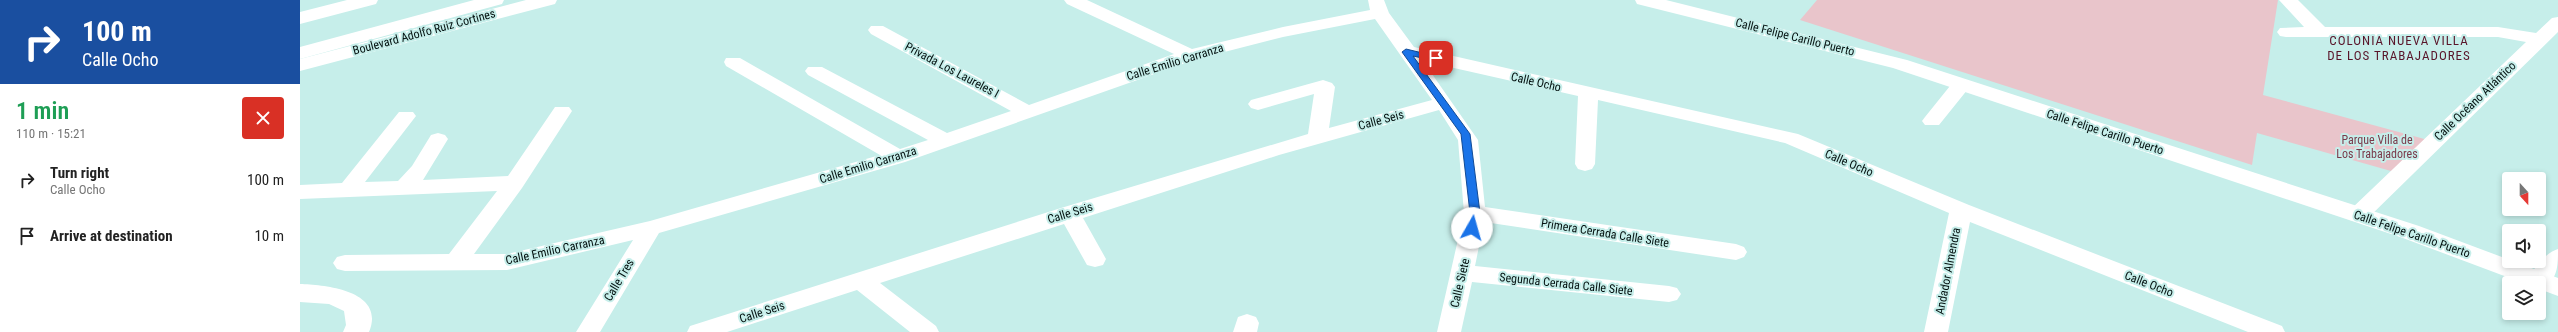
<!DOCTYPE html>
<html lang="en">
<head>
<meta charset="utf-8">
<style>
  :root { --surface:#fff; --page:#f2f2f2; --text:#222; --muted:#767676 }
  body { margin:0; font-family:"Roboto Condensed",sans-serif; background:var(--page); color:var(--text); height:100vh; display:flex; flex-direction:column; font-size:15px; white-space:nowrap }
  * { box-sizing:border-box; margin:0 }
  p { font-size:13px; color:var(--muted) }
  .icon { flex:none; width:22px; height:22px; fill:none; stroke:currentColor; stroke-width:2; stroke-linecap:round; stroke-linejoin:round }
  .map { position:relative; flex:1; overflow:hidden }
  .panel { display:flex; flex-direction:column; background:var(--surface); width:300px }
  .panel>* { flex:none }
  .guide { background:#1a4fa0; color:#fff; overflow:hidden }
  .needle { width:26px; rotate:159deg }
  .tools { position:absolute; left:2202px; top:172px; display:grid; gap:8px }
  .tools a { display:grid; place-items:center; width:44px; height:44px; border-radius:4px; background:var(--surface); box-shadow:0 2px 6px #0003; font-size:20px }
  .pin { position:absolute; display:grid; place-items:center; width:34px; height:34px; color:#fff; margin:-17px; border-radius:8px; box-shadow:0 2px 6px #0006 }
  .me { position:absolute; width:44px; margin:-22px; rotate:7deg; stroke-linejoin:round; filter:drop-shadow(0 0 3px #0008) }
  .turn { display:flex; align-items:center; gap:14px; height:84px; padding:0 16px; font-size:18px }
  .turn .icon { width:52px; height:52px; stroke-width:2.5 }
  .turn b { display:block; font-size:28px; line-height:34px }
  .round { display:grid; place-items:center; flex:none; width:42px; height:42px; border-radius:4px; background:var(--page) }
  .summary { display:flex; align-items:center; justify-content:space-between; height:68px; padding:0 16px }
  h1 { font-size:24px; font-weight:600; line-height:30px; color:#1e9e55 }
  ul { padding:0; list-style:none }
  li { display:flex; align-items:center; gap:12px; height:56px; padding:0 16px }
  li div { flex:1 }
  li b { display:block; font-size:15px }
  li em { font-style:normal }
  main { display:flex; flex:1; min-height:0 }
  .map>svg:first-child { display:block }
</style>
</head>
<body>
<main>
<section class="panel">
<div class="guide">
<div class="turn"><svg class="icon" aria-label="right" viewBox="0 0 24 24"><path d="M7 20v-9h11M14 6l5 5-5 5"/></svg><div><b>100 m</b>Calle Ocho</div></div>
</div>
<div class="summary"><div><h1>1 min</h1><p>110 m · 15:21</p></div><a class="round" style="background:#d93025;color:#fff"><svg class="icon" aria-label="close" viewBox="0 0 24 24"><path d="M6 6l12 12M18 6L6 18"/></svg></a></div>
<ul>
<li><svg class="icon" aria-label="right" viewBox="0 0 24 24"><path d="M7 20v-9h11M14 6l5 5-5 5"/></svg><div><b>Turn right</b><p>Calle Ocho</p></div><em>100 m</em></li>
<li><svg class="icon" aria-label="arrive" viewBox="0 0 24 24"><path d="M6 21V4h12l-3 4 3 4H6"/></svg><div><b>Arrive at destination</b></div><em>10 m</em></li>
</ul>
</section>
<div class="map">
<svg width="2258" height="332" viewBox="0 0 2258 332">
  <rect width="100%" height="100%" fill="#c6eeea"/>
  <path fill="#e9c5cb" d="M1517 0H1978L1963 95 2128 140 2098 173 1957 133 1952 165 1500 20Z"/>
  <g fill="none" stroke-linecap="round" stroke-linejoin="round">
    <path fill="#fff" fill-rule="evenodd" d="M764 0H787L892 49 983 27 1070 10 1068 0H1084L1089 13 1114 47 1498 134 1669 205 1982 326 1985 332H1948L1670 222 1648 332H1624L1649 213 1485 143 1298 100 1295 164 1292 169 1285 171 1278 169 1275 164 1278 96 1123 61 1178 140 1185 207 1436 244 1444 247 1447 252 1444 257 1436 260 1184 222 1175 266 1369 286 1377 288 1381 294 1377 300 1369 302 1172 282 1161 332H1137L1164 213 1158 140 1139 110 979 155 783 218 806 259 803 265 795 267 787 265 764 224 580 283 636 326 639 332H610L557 290 427 332H387L390 326 761 208 1008 134 1014 94 958 110 951 108 948 104 951 100 1023 80 1032 83 1035 87 1029 128 1132 100 1075 19 983 37 897 59 605 162 359 233 300 332H276L333 240 207 270 45 271 37 269 33 263 37 257 45 255 149 254 197 191 0 199V185L42 183 99 112H113L116 116 65 182 98 181 112 166 131 135 138 133 145 135 148 139 123 180 208 176 255 107H269L272 111 222 188 174 254H207L350 221 580 155 426 66 424 62 426 58H440L600 149 628 140 508 75 505 71 508 67H522L647 133 711 111 571 34 568 30 571 26H583L729 105 874 54 767 4Z
      M1979 0H1998L2025 27H2198L2236 33 2252 18 2258 17V32L2066 220 2058 222 2050 220 2047 215 2050 210 2226 42 2198 37H1986L1980 36 1977 32 1980 28 2004 27Z
      M1661 79 1668 81 1671 85 1668 89 1639 125H1625L1622 121 1625 117 1654 81Z
      M2258 249C2258 267 2258 282 2239 288V283H2229L2227 280C2234 268 2245 253 2258 249Z
      M947 314 956 317 959 323 957 332H933L938 317Z"/>
    <path fill="#fff" fill-rule="evenodd" d="M47 0H78L76 4 0 24V12Z
      M226 0H257L255 4 0 71V59Z
      M1335 0H1366L1607 60 2119 226 2258 278V296L2239 289V283H2223L2103 238 1593 68 1337 4Z
      M0 284C27 285 86 291 69 332H43L46 325 44 311 29 304 0 302Z"/>
    <path fill="#fff" fill-rule="evenodd" d="M174 0H204L202 4 0 59V47Z"/>
  </g>
  <path fill="#1a73e8" stroke="#114b97" d="M1106 49 1139 57V60L1136 61 1113 56 1170 134 1180 213 1175 230 1172 231 1167 228 1170 213 1161 134 1102 52Z"/>
  <g text-anchor="middle" stroke-width="4" stroke-linejoin="round" paint-order="stroke">
    <g font-size="12" fill="#03100f" stroke="#c6eeea">
      <text transform="translate(124 32) rotate(-15)" y="4">Boulevard Adolfo Ruiz Cortines</text>
      <text transform="translate(1495 37) rotate(14)" y="4">Calle Felipe Carillo Puerto</text>
      <text transform="translate(875 62) rotate(-17)" y="4">Calle Emilio Carranza</text>
      <text transform="translate(652 70) rotate(28)" y="4">Privada Los Laureles I</text>
      <text transform="translate(1236 82) rotate(13)" y="4">Calle Ocho</text>
      <text transform="translate(2175 101) rotate(-44)" y="4">Calle Océano Atlántico</text>
      <text transform="translate(1081 120) rotate(-15)" y="4">Calle Seis</text>
      <text transform="translate(1805 132) rotate(18)" y="4">Calle Felipe Carillo Puerto</text>
      <text transform="translate(1549 163) rotate(23)" y="4">Calle Ocho</text>
      <text transform="translate(568 165) rotate(-17)" y="4">Calle Emilio Carranza</text>
      <text transform="translate(770 213) rotate(-17)" y="4">Calle Seis</text>
      <text transform="translate(1305 233) rotate(9)" y="4">Primera Cerrada Calle Siete</text>
      <text transform="translate(2112 234) rotate(19)" y="4">Calle Felipe Carillo Puerto</text>
      <text transform="translate(255 250) rotate(-12)" y="4">Calle Emilio Carranza</text>
      <text transform="translate(1648 271) rotate(-79)" y="4">Andador Almendra</text>
      <text transform="translate(319 280) rotate(-59)" y="4">Calle Tres</text>
      <text transform="translate(1160 283) rotate(-77)" y="4">Calle Siete</text>
      <text transform="translate(1266 284) rotate(6)" y="4">Segunda Cerrada Calle Siete</text>
      <text transform="translate(1849 284) rotate(21)" y="4">Calle Ocho</text>
      <text transform="translate(462 312) rotate(-18)" y="4">Calle Seis</text>
    </g>
    <g font-size="12" fill="#7a3a4a" stroke="#c6eeea">
      <text x="2077" y="144">Parque Villa de<tspan x="2077" dy="14">Los Trabajadores</tspan></text>
    </g>
    <g font-size="13" letter-spacing="1" fill="#59152a" stroke="#c6eeea">
      <text x="2099" y="45">COLONIA NUEVA VILLA<tspan x="2099" dy="15">DE LOS TRABAJADORES</tspan></text>
    </g>
  </g>
</svg>
<div class="tools">
<a><svg class="needle" viewBox="-14 -14 28 28"><path d="M0-13l5 13h-10z" fill="#e53935"/><path d="M0 13l5-13h-10z" fill="#767676"/></svg></a>
<a><svg class="icon" aria-label="sound" viewBox="0 0 24 24"><path d="M4 9h4l5-4v14l-5-4H4zM17 9q2 3 0 6"/></svg></a>
<a><svg class="icon" aria-label="layers" viewBox="0 0 24 24"><path d="M12 4l9 5-9 5-9-5zM3 14l9 5 9-5"/></svg></a>
</div>
<div class="pin" style="left:1136px;top:58px;background:#d93025"><svg class="icon" aria-label="arrive" viewBox="0 0 24 24"><path d="M6 21V4h12l-3 4 3 4H6"/></svg></div>
<svg class="me" style="left:1172px;top:228px" viewBox="-20 -20 40 40"><circle r="19" fill="#fff"/><path d="M0-13L10 11 0 6-10 11z" fill="#1a73e8"/></svg>
</div>
</main>
</body>
</html>
